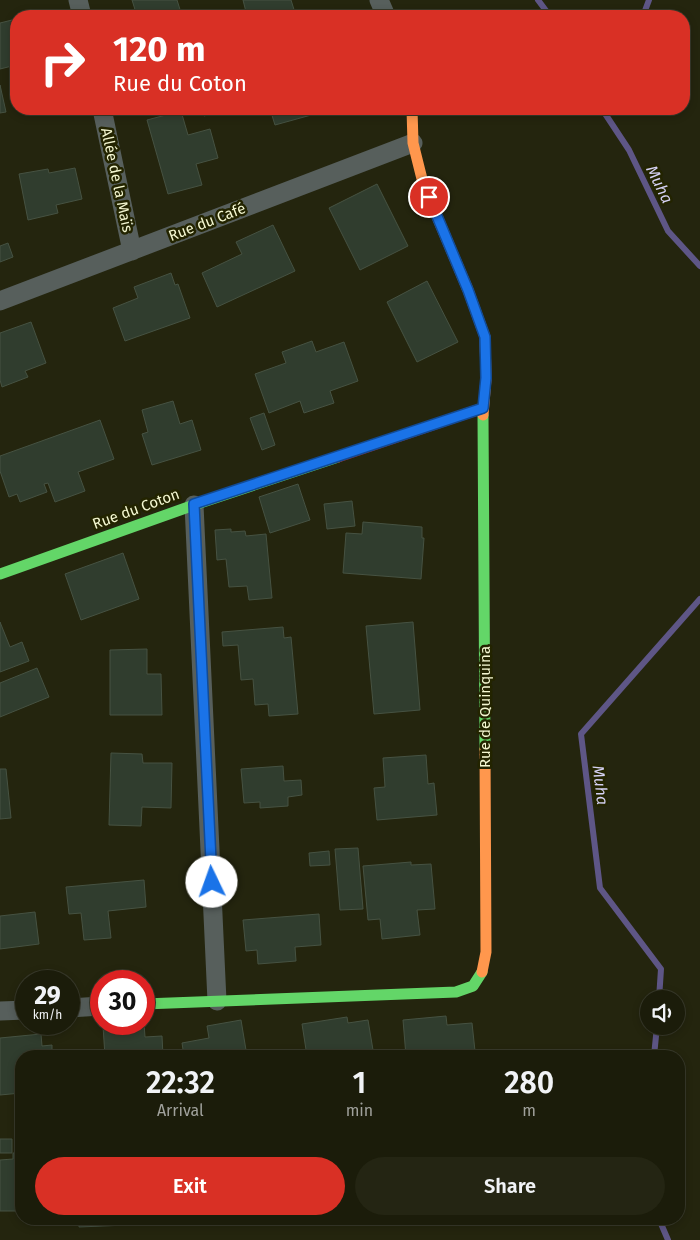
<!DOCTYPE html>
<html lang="en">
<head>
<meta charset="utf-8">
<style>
  :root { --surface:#1b1c0a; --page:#242513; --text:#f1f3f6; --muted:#a0a19c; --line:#393a2b; --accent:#d93025 }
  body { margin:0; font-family:"Fira Sans",sans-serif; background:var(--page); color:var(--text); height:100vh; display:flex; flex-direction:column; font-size:19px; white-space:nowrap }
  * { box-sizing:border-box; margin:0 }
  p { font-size:16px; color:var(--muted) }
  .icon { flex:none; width:28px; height:28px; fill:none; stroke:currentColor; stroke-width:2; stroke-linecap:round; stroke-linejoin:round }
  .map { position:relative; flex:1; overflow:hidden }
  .side { position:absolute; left:15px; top:1050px; width:670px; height:175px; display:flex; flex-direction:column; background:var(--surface); border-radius:20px; box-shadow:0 2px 8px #0003,0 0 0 1px var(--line) }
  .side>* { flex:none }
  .top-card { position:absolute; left:10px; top:10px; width:680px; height:105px; border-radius:20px; box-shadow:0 2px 8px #0003,0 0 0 1px var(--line); background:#d93025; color:#fff; overflow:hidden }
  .tools { position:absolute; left:640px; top:990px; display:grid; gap:10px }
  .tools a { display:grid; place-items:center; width:45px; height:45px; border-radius:50%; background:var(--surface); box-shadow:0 2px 8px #0003,0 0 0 1px var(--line); font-size:25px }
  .speed { position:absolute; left:15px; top:970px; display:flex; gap:10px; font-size:25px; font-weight:700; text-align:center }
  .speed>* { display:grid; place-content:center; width:65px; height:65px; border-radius:50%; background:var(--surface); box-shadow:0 2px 8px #0003,0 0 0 1px var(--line); line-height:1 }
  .speed small { font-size:12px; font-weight:400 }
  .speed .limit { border:8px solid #d22; background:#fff; color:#111 }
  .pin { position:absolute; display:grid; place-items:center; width:42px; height:42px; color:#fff; margin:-21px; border:2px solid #fff; border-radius:50%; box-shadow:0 1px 5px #0007 }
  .me { position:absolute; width:55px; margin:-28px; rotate:357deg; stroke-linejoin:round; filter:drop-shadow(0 0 4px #0008) }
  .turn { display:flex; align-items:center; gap:18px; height:105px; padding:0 20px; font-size:22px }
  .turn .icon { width:65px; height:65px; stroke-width:2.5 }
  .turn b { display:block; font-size:35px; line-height:42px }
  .eta { display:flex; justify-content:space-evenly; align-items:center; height:85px; text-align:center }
  .eta b { font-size:30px; font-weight:600; line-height:35px }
  .primary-button { display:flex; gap:10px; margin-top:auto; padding:10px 20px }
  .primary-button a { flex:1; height:58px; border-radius:30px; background:var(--accent); color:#fff; font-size:20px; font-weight:600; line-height:58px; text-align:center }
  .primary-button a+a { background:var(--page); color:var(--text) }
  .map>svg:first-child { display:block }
</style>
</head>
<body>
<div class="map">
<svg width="700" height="1240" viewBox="0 0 700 1240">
  <rect width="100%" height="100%" fill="#24250e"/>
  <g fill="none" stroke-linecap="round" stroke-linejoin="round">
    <path stroke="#5e5686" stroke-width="6" d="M538 0 550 16
      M643 16 649 0
      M602 109 629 150 668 231 700 266
      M659 999 661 969 600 888 581 734 700 599
      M654 1056 657 1026
      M659 1219 668 1240"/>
  </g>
  <path fill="#303d2e" stroke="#465242" d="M132 0H177L182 16H137Z
    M243 0H291L296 16H247Z
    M16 19V65L0 69V23Z
    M0 85 6 112 0 113Z
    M203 109H221L222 111 204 116Z
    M270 109H333L275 125Z
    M181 111 188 135 210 129 218 158 196 164 202 185 168 194 147 120Z
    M75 168 82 199 56 205 58 213 28 220 19 174 48 169 49 173Z
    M377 184 408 246 360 270 329 208Z
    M273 225 295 271 217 307 202 273 242 254 236 242Z
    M8 243 13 257 0 262V246Z
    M171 273 175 285 178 284 190 318 125 341 113 308 138 298 134 287Z
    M427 281 458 342 417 362 387 302Z
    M31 322 46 363 25 371 28 377 2 387 0 380V333Z
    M312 341 316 352 344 342 358 381 330 391 334 403 304 413 300 401 269 413 255 374 286 363 282 352Z
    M173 401 180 424 192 420 201 450 152 465 142 434 148 432 142 410Z
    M264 413 275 445 262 450 250 418Z
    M100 420 114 459 78 472 85 491 55 502 48 483 44 484 47 492 20 502 17 494 9 497 0 471V456Z
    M298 484 310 520 270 533 259 497Z
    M352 501 355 526 327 529 324 504Z
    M363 522 422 527V538H424L421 579 343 573 346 533 362 534Z
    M231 529V532L245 531 246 536 266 534 272 598 249 600 247 586 229 587 226 559 217 560 215 530Z
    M123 553 139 599 81 620 65 574Z
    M0 622 10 647 22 642 29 661 0 672Z
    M413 622 420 710 374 714 366 626Z
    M283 627 284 638 291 637 298 714 269 716 268 704 255 705 253 679 241 680 238 645 223 646 222 632Z
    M147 649V674H161L162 715H110V650Z
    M37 668 49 697 0 717V683Z
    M111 753 142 754 143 763H172L171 808 142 807 141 826 109 825Z
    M426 755 428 784 434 783 437 815 377 820 374 788 385 787 383 758Z
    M283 766 284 781 301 780 302 795 288 797V806L260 808V802L244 803 241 769Z
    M0 769H6L11 818 0 819Z
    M358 848 363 909 340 910 335 849Z
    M329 851 330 865 310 866 309 853Z
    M411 862V865L431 864 435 909 417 910 420 935 382 939 380 919 368 920 363 866Z
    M144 880 146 907 108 911 111 938 84 940 81 913 69 914 66 887Z
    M35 912 39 944 0 949V916Z
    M319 914 321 945 295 947 296 961 258 964 257 950 246 951 243 920Z
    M446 1016 447 1025 472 1023 475 1051 420 1056H406L403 1020Z
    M347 1017 348 1023 368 1020 374 1056H307L302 1024Z
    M241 1020 247 1056H184L182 1043 209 1038 207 1026Z
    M144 1023 145 1037 162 1036 163 1056H105L103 1026Z
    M41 1034 42 1046 52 1045V1056H21V1093L0 1095V1038Z
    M0 1139H12V1153H0Z
    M13 1153H21V1211H0V1160L13 1159Z
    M79 1219H127V1225L79 1227Z"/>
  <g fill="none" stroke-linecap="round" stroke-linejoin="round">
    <path stroke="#575f5c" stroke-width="19" d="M78 0 82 16
      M379 0 386 16
      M102 109 132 251
      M0 301 413 143
      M194 505 217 1001
      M69 1008 101 1006
      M0 1011 26 1010"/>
    <path stroke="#63d668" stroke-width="11" d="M483 415 485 749
      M0 574 194 505 338 457
      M144 1004 456 992 473 986 482 972"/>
    <path stroke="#ff974d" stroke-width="11" d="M412 109 413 143 423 183 468 290 485 337 486 379 483 415
      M482 972 486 952 485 749"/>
    <path stroke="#b3261e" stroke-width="11" d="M338 457 483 408"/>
  </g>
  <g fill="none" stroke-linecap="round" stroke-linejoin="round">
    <g stroke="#114b97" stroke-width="12">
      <path id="route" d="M212 882 194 504 483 408 486 378 485 337 468 290 429 197"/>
    </g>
    <use href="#route" stroke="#1a73e8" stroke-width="9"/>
  </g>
  <g text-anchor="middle" stroke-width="5" stroke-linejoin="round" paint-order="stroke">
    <g font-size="15" fill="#f4f7d1" stroke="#232400">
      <text transform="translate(117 180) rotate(78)" y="5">Allée de la Maïs</text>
      <text transform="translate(207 222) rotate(-21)" y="5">Rue du Café</text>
      <text transform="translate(136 509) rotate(-20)" y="5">Rue du Coton</text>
      <text transform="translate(485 707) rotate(-90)" y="5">Rue de Quinquina</text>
    </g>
    <g font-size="16" font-style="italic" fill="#d5d1f3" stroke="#232400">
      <text transform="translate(660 184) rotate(64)" y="6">Muha</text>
      <text transform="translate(601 785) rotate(83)" y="6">Muha</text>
    </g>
  </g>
</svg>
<div class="tools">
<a><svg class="icon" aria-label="sound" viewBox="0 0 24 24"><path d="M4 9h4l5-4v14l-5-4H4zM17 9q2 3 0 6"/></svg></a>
</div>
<div class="speed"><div>29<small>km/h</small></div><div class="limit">30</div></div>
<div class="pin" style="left:429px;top:197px;background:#d93025"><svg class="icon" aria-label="arrive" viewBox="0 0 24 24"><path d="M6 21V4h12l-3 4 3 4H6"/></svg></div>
<svg class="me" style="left:212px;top:882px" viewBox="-20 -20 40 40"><circle r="19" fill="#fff"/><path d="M0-13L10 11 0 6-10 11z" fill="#1a73e8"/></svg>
<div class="top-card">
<div class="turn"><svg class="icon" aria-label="right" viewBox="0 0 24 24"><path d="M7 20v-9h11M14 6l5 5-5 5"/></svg><div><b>120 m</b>Rue du Coton</div></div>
</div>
<section class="side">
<div class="eta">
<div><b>22:32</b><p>Arrival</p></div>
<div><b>1</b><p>min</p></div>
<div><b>280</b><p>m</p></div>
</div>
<div class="primary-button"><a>Exit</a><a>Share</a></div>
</section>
</div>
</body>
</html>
